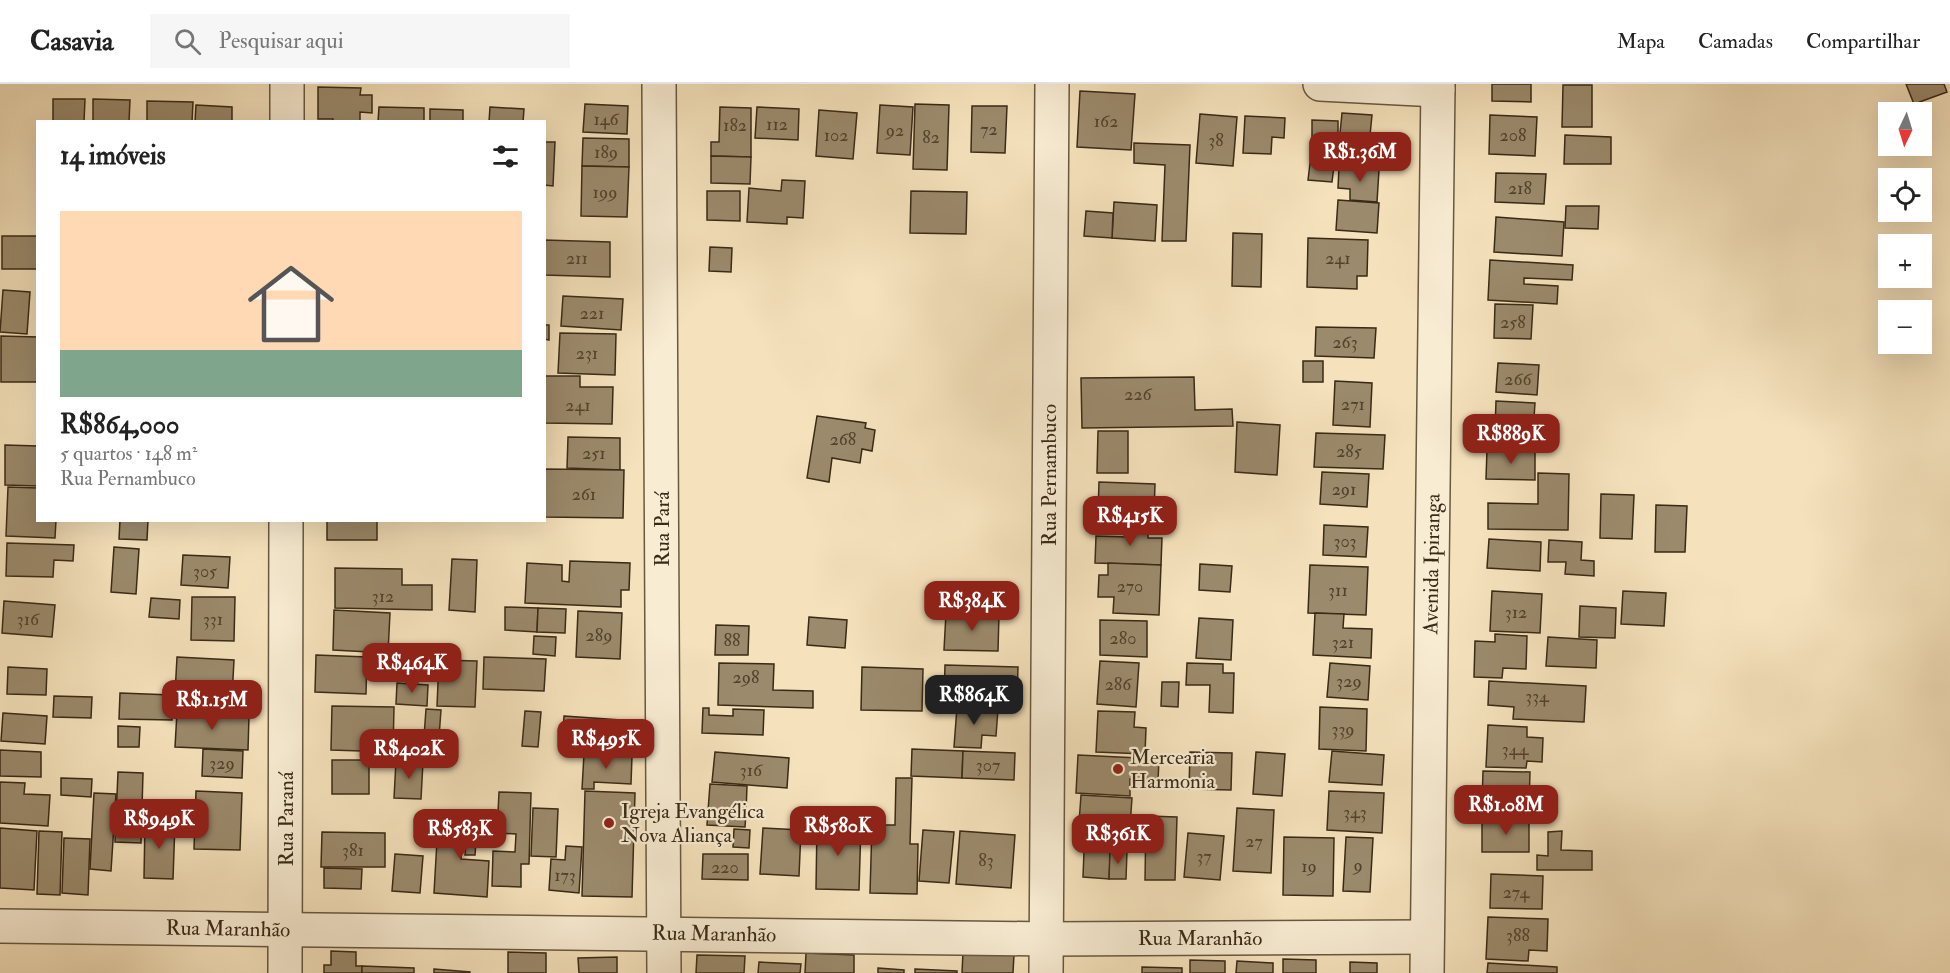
<!DOCTYPE html>
<html lang="pt">
<meta charset="utf-8">
<style>
body{margin:0;font-family:"IM FELL Double Pica",serif;background:#f6f6f6;color:#222;height:100vh;display:flex;flex-direction:column;font-size:22px;white-space:nowrap}
*{box-sizing:border-box;margin:0}
p{font-size:20px;color:#767676}
.icon{flex:none;width:33px;height:33px;fill:none;stroke:currentColor;stroke-width:2;stroke-linecap:round;stroke-linejoin:round}
.map{position:relative;flex:1;overflow:hidden}
.side{position:absolute;left:36px;top:36px;width:510px;height:402px;display:flex;flex-direction:column;background:#fff;border-radius:0px;box-shadow:0 6px 24px #0002}
.side>*{flex:none}
.needle{width:39px;rotate:184deg}
.tools{position:absolute;left:1878px;top:18px;display:grid;gap:12px}
.tools a{display:grid;place-items:center;width:54px;height:54px;border-radius:0px;background:#fff;box-shadow:0 6px 24px #0002;font-size:30px}
.price{position:absolute;translate:-50% -51px;padding:0 14px;border-radius:12px;background:#8f2418;color:#fff;font-size:20px;line-height:39px;filter:drop-shadow(0 2px 3px #0008)}
.price::after{content:'';position:absolute;left:50%;top:36px;width:18px;height:14px;margin-left:-9px;background:inherit;clip-path:polygon(0 0,100% 0,50% 100%)}
.price.selected{background:#222;color:#fff}
ul{padding:0;list-style:none}
li{display:grid;align-content:center;gap:12px;height:318px;padding:0 24px}
li span{display:grid;place-items:center;height:186px;border-radius:0px;color:#555}
li>.icon{margin-inline-start:auto}
span .icon{width:108px;height:108px;fill:#fffc;stroke-width:1}
li b{font-size:26px}
h2{display:flex;justify-content:space-between;align-items:center;height:72px;padding:0 24px;font-size:26px}
header{display:flex;align-items:center;gap:36px;box-sizing:border-box;height:84px;padding:0 30px;background:#fff;border-bottom:2px solid #e0e0e0}
header strong{font-size:28px}
nav{display:flex;gap:33px;margin-inline-start:auto;font-size:21px}
.search{width:420px;height:54px;background:#f6f6f6;display:flex;align-items:center;gap:15px;box-sizing:border-box;padding:0 21px;border-radius:0px;color:#767676;font-size:22px}
.map>svg:first-child{display:block}
.building{fill:#9b8a6c;stroke:#392a16;stroke-width:1.5}
.lines{fill:none;stroke-linecap:round;stroke-linejoin:round}
.minor-casing{stroke:#685840;stroke-width:36}
.minor{stroke:#f8ecd3;stroke-width:33}
.poi-dot{fill:#8f2418;stroke:#f8ecd3;stroke-width:2}
.labels{text-anchor:middle;dominant-baseline:central;stroke-width:4.5;stroke-linejoin:round;paint-order:stroke}
.number-label{font-size:18px;fill:#52422c}
.street-label{font-size:21px;fill:#392a16;stroke:#f8ecd3}
.poi-label{font-size:21px;fill:#392a16;stroke:#f8ecd3;text-anchor:start}
</style>
<header>
<strong>Casavia</strong>
<div class="search"><svg class="icon" aria-label="search" viewBox="0 0 24 24"><circle cx="10" cy="10" r="6"/><path d="M15 15l6 6"/></svg>Pesquisar aqui</div>
<nav><a>Mapa</a><a>Camadas</a><a>Compartilhar</a></nav>
</header>
<div class="map">
<svg width="1950" height="889" viewBox="0 0 1950 889">
<rect width="100%" height="100%" fill="#f5e2bc"/>
<filter id="stains"><feTurbulence type="fractalNoise" baseFrequency=".00333" numOctaves="4"/><feColorMatrix values="0 0 0 0 .2 0 0 0 0 .09 0 0 0 0 .02 0 0 0 .5 -.17"/></filter>
<radialGradient id="worn" r=".72"><stop offset=".6" stop-color="#630" stop-opacity="0"/><stop offset="1" stop-color="#630" stop-opacity=".3"/></radialGradient>
<g class="building">
<polygon points="1492,0 1531,0 1531,18 1492,17"/>
<polygon points="1906,0 1944,0 1947,8 1914,20"/>
<polygon points="1563,1 1592,1 1592,43 1562,43"/>
<polygon points="318,3 361,4 360,11 372,11 372,29 360,28 360,38 332,38 333,35 318,35"/>
<polygon points="1080,7 1135,10 1131,66 1077,63"/>
<polygon points="53,15 85,15 84,38 53,38"/>
<polygon points="93,15 130,16 129,38 93,38"/>
<polygon points="147,17 193,18 192,38 147,38"/>
<polygon points="585,20 628,22 627,50 583,48"/>
<polygon points="915,20 949,21 947,86 913,85"/>
<polygon points="196,21 232,23 232,38 195,38"/>
<polygon points="880,21 913,23 910,71 877,69"/>
<polygon points="972,22 1007,22 1005,69 971,68"/>
<polygon points="379,23 424,24 424,38 378,38"/>
<polygon points="490,23 524,25 523,38 489,38"/>
<polygon points="720,23 751,24 751,73 711,72 711,58 719,58"/>
<polygon points="757,23 799,25 798,56 755,54"/>
<polygon points="430,25 463,26 463,38 430,38"/>
<polygon points="819,26 857,29 853,75 816,72"/>
<polygon points="1342,29 1372,31 1367,82 1337,80"/>
<polygon points="1200,30 1237,33 1233,82 1196,79"/>
<polygon points="1490,31 1537,33 1535,72 1489,70"/>
<polygon points="1245,32 1285,34 1284,54 1272,53 1271,70 1243,69"/>
<polygon points="1312,36 1338,37 1338,59 1312,58"/>
<polygon points="1565,51 1611,53 1611,80 1564,80"/>
<polygon points="583,54 629,55 629,83 582,82"/>
<polygon points="544,58 555,58 553,102 544,101"/>
<polygon points="1134,59 1190,61 1186,157 1162,157 1165,81 1134,79"/>
<polygon points="1312,63 1336,65 1332,98 1308,96"/>
<polygon points="711,72 751,73 750,100 711,99"/>
<polygon points="582,82 629,83 627,133 581,132"/>
<polygon points="1339,83 1379,86 1377,118 1350,116 1350,105 1338,104"/>
<polygon points="1496,89 1546,90 1544,120 1495,118"/>
<polygon points="782,96 805,97 803,134 787,133 787,140 747,138 749,104 781,107"/>
<polygon points="707,107 740,107 740,137 707,136"/>
<polygon points="911,107 967,108 966,150 910,149"/>
<polygon points="1338,116 1379,119 1377,149 1336,146"/>
<polygon points="1114,118 1157,121 1155,157 1112,154"/>
<polygon points="1566,122 1599,122 1598,145 1565,144"/>
<polygon points="1086,127 1113,129 1112,154 1084,152"/>
<polygon points="1496,133 1564,138 1562,172 1494,168"/>
<polygon points="1233,149 1262,150 1261,203 1232,202"/>
<rect x="2" y="152" width="36" height="33"/>
<polygon points="1308,154 1368,156 1367,192 1357,192 1357,205 1307,203"/>
<polygon points="544,156 610,158 610,193 544,191"/>
<polygon points="710,163 732,164 731,188 709,187"/>
<polygon points="1490,176 1573,181 1572,196 1524,194 1524,200 1558,202 1557,220 1488,216"/>
<polygon points="3,206 30,208 27,250 0,248"/>
<polygon points="563,212 623,215 621,246 561,242"/>
<polygon points="1495,220 1533,221 1531,255 1494,254"/>
<polygon points="544,241 549,241 549,256 544,255"/>
<polygon points="1316,243 1376,244 1374,274 1315,272"/>
<polygon points="560,249 616,250 615,291 558,289"/>
<polygon points="1,252 38,253 38,298 1,298"/>
<rect x="1303" y="277" width="20" height="21"/>
<polygon points="1498,279 1539,281 1537,311 1496,308"/>
<polygon points="544,292 580,292 580,303 613,303 612,340 544,339"/>
<polygon points="1194,293 1195,326 1232,325 1233,342 1082,344 1081,294"/>
<polygon points="1335,297 1372,299 1370,343 1333,341"/>
<polygon points="1496,317 1535,319 1533,348 1495,346"/>
<polygon points="817,332 866,339 865,344 875,346 872,367 862,365 860,379 832,374 829,398 807,394"/>
<polygon points="1237,338 1280,341 1277,391 1235,388"/>
<polygon points="1098,347 1128,347 1128,389 1097,389"/>
<polygon points="1316,349 1385,351 1383,385 1314,383"/>
<polygon points="568,353 620,354 620,386 567,384"/>
<polygon points="5,361 38,362 38,402 5,401"/>
<polygon points="1487,365 1535,366 1535,396 1486,395"/>
<polygon points="544,385 624,386 623,434 544,433"/>
<polygon points="1322,388 1369,390 1367,423 1320,420"/>
<polygon points="1538,389 1569,390 1568,446 1488,445 1488,419 1538,420"/>
<polygon points="1099,398 1155,400 1154,430 1098,428"/>
<polygon points="8,403 38,404 38,436 56,436 55,454 6,452"/>
<polygon points="1601,410 1634,411 1632,455 1600,454"/>
<polygon points="1656,421 1687,422 1685,468 1655,468"/>
<polygon points="120,436 148,436 147,456 119,455"/>
<rect x="327" y="436" width="50" height="20"/>
<polygon points="1128,437 1148,438 1148,454 1162,454 1161,481 1095,479 1096,452 1127,453"/>
<polygon points="1324,441 1368,443 1366,473 1323,471"/>
<polygon points="1489,455 1541,458 1540,487 1487,484"/>
<polygon points="1549,456 1582,458 1581,476 1594,477 1594,492 1565,490 1566,478 1548,478"/>
<polygon points="7,459 74,461 73,477 54,476 53,493 6,492"/>
<polygon points="114,463 139,465 136,510 111,508"/>
<polygon points="183,471 230,473 228,504 181,501"/>
<polygon points="452,475 477,476 475,528 449,526"/>
<polygon points="570,477 630,479 629,506 621,506 621,523 525,519 527,479 562,481 562,497 569,498"/>
<polygon points="1108,479 1161,481 1159,531 1113,529 1114,513 1098,513 1099,491 1108,491"/>
<polygon points="1200,480 1232,482 1230,508 1199,506"/>
<polygon points="1310,481 1368,483 1366,531 1308,529"/>
<polygon points="335,484 402,485 402,501 432,501 432,526 335,524"/>
<polygon points="1492,507 1542,510 1540,549 1490,547"/>
<polygon points="1623,507 1666,509 1664,542 1621,540"/>
<polygon points="192,513 235,513 234,557 191,556"/>
<polygon points="151,514 180,516 179,535 149,533"/>
<polygon points="4,517 55,521 52,553 2,549"/>
<polygon points="1580,522 1616,524 1615,554 1579,553"/>
<polygon points="505,523 538,524 537,548 505,546"/>
<polygon points="538,524 566,525 565,549 537,548"/>
<polygon points="334,526 390,529 388,569 333,566"/>
<polygon points="578,527 622,529 620,575 576,573"/>
<polygon points="946,529 999,530 998,567 944,566"/>
<polygon points="1315,529 1344,530 1343,544 1372,545 1371,574 1313,571"/>
<polygon points="809,533 847,536 845,564 807,561"/>
<polygon points="1199,534 1233,536 1231,576 1196,574"/>
<polygon points="1100,536 1147,537 1147,573 1100,571"/>
<polygon points="716,541 749,542 748,571 715,571"/>
<polygon points="1495,550 1527,552 1526,585 1503,584 1502,594 1474,593 1475,557 1495,558"/>
<polygon points="534,552 556,553 555,572 533,570"/>
<polygon points="1548,553 1597,556 1596,584 1546,582"/>
<polygon points="316,571 367,573 366,610 315,608"/>
<polygon points="177,573 234,576 232,613 175,610"/>
<polygon points="484,573 546,575 544,607 483,605"/>
<polygon points="439,576 477,577 475,623 437,622"/>
<polygon points="1100,577 1139,579 1136,623 1097,620"/>
<polygon points="719,579 774,580 773,606 813,607 813,624 718,621"/>
<polygon points="1187,579 1223,580 1223,589 1234,589 1233,629 1209,628 1210,601 1186,601"/>
<polygon points="1330,579 1370,582 1368,616 1327,613"/>
<polygon points="945,581 1018,583 1017,618 944,616"/>
<polygon points="8,583 47,585 46,611 7,610"/>
<polygon points="862,583 923,585 922,627 861,626"/>
<polygon points="1489,597 1586,602 1584,638 1513,635 1514,623 1488,621"/>
<polygon points="1162,598 1179,598 1178,623 1161,622"/>
<polygon points="397,599 428,601 427,622 396,620"/>
<polygon points="120,609 172,611 172,636 119,635"/>
<polygon points="54,612 92,613 91,634 53,633"/>
<polygon points="332,622 394,623 393,668 331,666"/>
<polygon points="957,623 998,625 996,652 982,651 981,664 954,663"/>
<polygon points="1320,623 1367,625 1366,667 1319,665"/>
<polygon points="703,624 709,624 709,631 733,632 733,625 764,626 763,651 702,649"/>
<polygon points="426,625 441,626 439,653 424,653"/>
<polygon points="525,627 541,628 538,663 522,662"/>
<polygon points="1098,627 1135,628 1134,643 1146,644 1145,670 1096,668"/>
<polygon points="177,628 249,632 248,666 175,663"/>
<polygon points="3,629 47,632 45,660 1,657"/>
<polygon points="564,632 621,636 619,669 562,666"/>
<polygon points="1488,641 1527,643 1527,653 1543,654 1542,678 1527,677 1526,684 1486,683"/>
<polygon points="118,642 140,643 139,663 118,663"/>
<polygon points="203,665 243,667 242,694 202,692"/>
<polygon points="912,665 963,667 962,694 911,692"/>
<polygon points="0,666 41,668 41,693 0,692"/>
<polygon points="963,667 1015,669 1014,696 962,694"/>
<polygon points="1332,667 1384,671 1382,701 1329,698"/>
<polygon points="715,668 789,674 787,704 712,698"/>
<polygon points="1190,668 1232,669 1231,706 1189,705"/>
<polygon points="1256,668 1285,670 1282,712 1253,710"/>
<polygon points="584,670 632,672 631,700 594,698 594,705 582,705"/>
<polygon points="1078,671 1159,675 1158,697 1130,695 1130,712 1076,709"/>
<rect x="332" y="676" width="37" height="34"/>
<polygon points="396,677 423,678 421,715 394,714"/>
<polygon points="1483,687 1530,688 1529,722 1482,721"/>
<polygon points="118,688 143,689 141,759 115,758"/>
<polygon points="61,694 92,695 91,713 61,711"/>
<polygon points="896,694 912,694 910,760 918,760 917,810 870,809 872,741 895,741"/>
<polygon points="0,698 25,699 24,710 50,711 48,742 0,739"/>
<polygon points="710,700 747,702 746,729 708,727"/>
<polygon points="196,707 242,709 240,766 194,765"/>
<polygon points="585,707 635,709 632,813 582,812"/>
<polygon points="1329,707 1384,709 1382,749 1327,746"/>
<polygon points="499,708 531,709 529,780 521,780 521,803 492,802 493,767 515,768 516,750 497,749"/>
<polygon points="94,709 116,710 111,787 90,785"/>
<polygon points="1081,711 1132,714 1130,742 1079,739"/>
<polygon points="533,724 558,725 556,773 531,772"/>
<polygon points="1237,724 1274,726 1271,789 1233,787"/>
<polygon points="708,727 746,729 745,743 707,741"/>
<polygon points="454,729 478,730 475,771 465,771 467,747 463,746 461,775 489,777 487,813 434,809 438,739 453,740"/>
<polygon points="1146,732 1177,733 1175,796 1145,796"/>
<rect x="1482" y="737" width="47" height="31"/>
<polygon points="145,738 175,739 173,795 144,794"/>
<polygon points="817,740 861,741 859,806 816,805"/>
<polygon points="1085,741 1112,742 1109,795 1083,793"/>
<polygon points="0,744 37,747 34,806 0,804"/>
<polygon points="763,744 801,746 799,792 760,790"/>
<polygon points="734,745 750,746 749,764 733,763"/>
<polygon points="923,746 954,748 949,799 919,797"/>
<polygon points="39,747 62,748 60,811 37,810"/>
<polygon points="960,747 1015,751 1011,804 956,800"/>
<polygon points="1562,747 1561,766 1592,767 1592,786 1537,786 1537,771 1548,772 1548,748"/>
<polygon points="322,748 385,749 385,783 321,783"/>
<polygon points="1188,749 1224,752 1220,796 1184,793"/>
<polygon points="1284,753 1334,754 1333,812 1283,811"/>
<polygon points="1346,753 1373,754 1370,808 1343,807"/>
<polygon points="64,754 90,755 88,811 62,809"/>
<polygon points="566,762 582,763 579,809 549,806 551,775 565,776"/>
<polygon points="1110,766 1127,767 1126,795 1109,795"/>
<polygon points="395,770 423,772 420,809 392,807"/>
<polygon points="703,770 748,770 748,796 702,795"/>
<polygon points="324,784 362,785 361,805 324,804"/>
<polygon points="1491,790 1543,792 1542,825 1490,824"/>
<polygon points="1488,833 1548,835 1547,867 1529,866 1528,877 1486,875"/>
<polygon points="331,867 356,868 356,882 362,882 362,889 324,889 324,881 331,881"/>
<polygon points="508,868 546,869 546,889 508,889"/>
<polygon points="963,868 1014,870 1013,889 962,889"/>
<polygon points="806,869 854,871 854,889 805,889"/>
<polygon points="697,871 745,872 744,889 696,889"/>
<polygon points="617,873 617,889 579,889 578,874"/>
<polygon points="1283,875 1316,876 1316,889 1283,889"/>
<polygon points="1190,876 1225,877 1225,889 1190,889"/>
<polygon points="1237,877 1273,879 1273,889 1236,889"/>
<polygon points="759,878 801,880 800,889 758,889"/>
<polygon points="1350,878 1377,879 1377,889 1350,889"/>
<polygon points="1488,879 1557,883 1557,889 1487,889"/>
<polygon points="362,882 414,884 414,889 362,889"/>
<polygon points="1142,883 1182,884 1182,889 1142,889"/>
<polygon points="878,884 904,886 904,889 878,889"/>
<polygon points="434,885 470,888 470,889 434,889"/>
<polygon points="915,885 957,887 957,889 915,889"/>
</g>
<g class="lines">
<defs>
<g id="minor">
<polyline points="659,0 664,889"/>
<polyline points="1320,0 1438,6"/>
<polyline points="287,38 287,0"/>
<polyline points="0,842 1047,855 1427,853"/>
<polyline points="285,889 286,436"/>
<polyline points="1046,889 1052,0"/>
<polyline points="1427,889 1438,0"/>
</g>
</defs>
<use href="#minor" class="minor-casing"/>
<use href="#minor" class="minor"/>
</g>
<g class="poi-dot">
<circle cx="1118" cy="685" r="6"/>
<circle cx="609" cy="739" r="6"/>
</g>
<g class="labels">
<g class="number-label">
<text x="606" y="35">146</text>
<text x="1106" y="37">162</text>
<text x="777" y="40">112</text>
<text x="735" y="41">182</text>
<text x="989" y="45">72</text>
<text x="895" y="46">92</text>
<text x="836" y="51">102</text>
<text x="1513" y="51">208</text>
<text x="931" y="53">82</text>
<text x="1216" y="56">38</text>
<text x="606" y="68">189</text>
<text x="1520" y="104">218</text>
<text x="605" y="108">199</text>
<text x="577" y="174">211</text>
<text x="1338" y="174">241</text>
<text x="592" y="229">221</text>
<text x="1513" y="238">258</text>
<text x="1345" y="258">263</text>
<text x="587" y="269">231</text>
<text x="1518" y="295">266</text>
<text x="1138" y="310">226</text>
<text x="1353" y="320">271</text>
<text x="578" y="321">241</text>
<text x="843" y="355">268</text>
<text x="1349" y="367">285</text>
<text x="594" y="369">251</text>
<text x="1344" y="405">291</text>
<text x="584" y="410">261</text>
<text x="1345" y="457">303</text>
<text x="205" y="487">305</text>
<text x="1130" y="502">270</text>
<text x="1338" y="506">311</text>
<text x="383" y="512">312</text>
<text x="1516" y="528">312</text>
<text x="28" y="535">316</text>
<text x="213" y="535">331</text>
<text x="599" y="551">289</text>
<text x="1123" y="554">280</text>
<text x="732" y="556">88</text>
<text x="1343" y="558">321</text>
<text x="746" y="593">298</text>
<text x="1349" y="597">329</text>
<text x="1118" y="600">286</text>
<text x="1537" y="612">334</text>
<text x="1343" y="645">339</text>
<text x="1515" y="665">344</text>
<text x="222" y="679">329</text>
<text x="988" y="681">307</text>
<text x="751" y="686">316</text>
<text x="1355" y="728">343</text>
<text x="1254" y="757">27</text>
<text x="353" y="766">381</text>
<text x="1204" y="772">37</text>
<text x="986" y="776">83</text>
<text x="1358" y="781">9</text>
<text x="1309" y="782">19</text>
<text x="725" y="783">220</text>
<text x="565" y="791">173</text>
<text x="1516" y="808">274</text>
<text x="1518" y="851">388</text>
</g>
<g class="street-label">
<text transform="translate(1049 391) rotate(-90)">Rua Pernambuco</text>
<text transform="translate(662 445) rotate(-90)">Rua Pará</text>
<text transform="translate(1432 480) rotate(-89)">Avenida Ipiranga</text>
<text transform="translate(286 735) rotate(-90)">Rua Paraná</text>
<text transform="translate(228 845) rotate(1)">Rua Maranhão</text>
<text transform="translate(714 850) rotate(1)">Rua Maranhão</text>
<text x="1200" y="854">Rua Maranhão</text>
</g>
<g class="poi-label">
<text x="1130" y="673">Mercearia<tspan x="1130" dy="24">Harmonia</tspan></text>
<text x="621" y="727">Igreja Evangélica<tspan x="621" dy="24">Nova Aliança</tspan></text>
</g>
</g>
<rect width="100%" height="100%" filter="url(#stains)"/>
<rect width="100%" height="100%" fill="url(#worn)"/>
</svg>
<div class="tools">
<a><svg class="needle" viewBox="-14 -14 28 28"><path d="M0-13l5 13h-10z" fill="#e53935"/><path d="M0 13l5-13h-10z" fill="#767676"/></svg></a>
<a><svg class="icon" aria-label="locate" viewBox="0 0 24 24"><circle cx="12" cy="12" r="6"/><path d="M12 2v4M12 18v4M2 12h4M18 12h4"/></svg></a>
<a>+</a>
<a>−</a>
</div>
<b class="price" style="left:1360px;top:99px">R$1.36M</b>
<b class="price" style="left:1511px;top:381px">R$889K</b>
<b class="price" style="left:1130px;top:463px">R$415K</b>
<b class="price" style="left:972px;top:548px">R$384K</b>
<b class="price" style="left:412px;top:610px">R$464K</b>
<b class="price selected" style="left:974px;top:642px">R$864K</b>
<b class="price" style="left:212px;top:647px">R$1.15M</b>
<b class="price" style="left:606px;top:686px">R$495K</b>
<b class="price" style="left:409px;top:696px">R$402K</b>
<b class="price" style="left:1506px;top:752px">R$1.08M</b>
<b class="price" style="left:159px;top:766px">R$949K</b>
<b class="price" style="left:838px;top:773px">R$580K</b>
<b class="price" style="left:460px;top:776px">R$583K</b>
<b class="price" style="left:1118px;top:781px">R$361K</b>
<section class="side">
<h2>14 imóveis<svg class="icon" aria-label="filters" viewBox="0 0 24 24"><path d="M4 7h16M4 17h16"/><circle cx="9" cy="7" r="2"/><circle cx="15" cy="17" r="2"/></svg></h2>
<ul>
<li><span style="background:linear-gradient(#ffd9b3 75%,#7fa58c 0)"><svg class="icon" aria-label="home" viewBox="0 0 24 24"><path d="M3 11l9-7 9 7M6 9v11h12V9"/></svg></span><div><b>R$864,000</b><p>5 quartos · 148 m²</p><p>Rua Pernambuco</p></div></li>
</ul>
</section>
</div>
